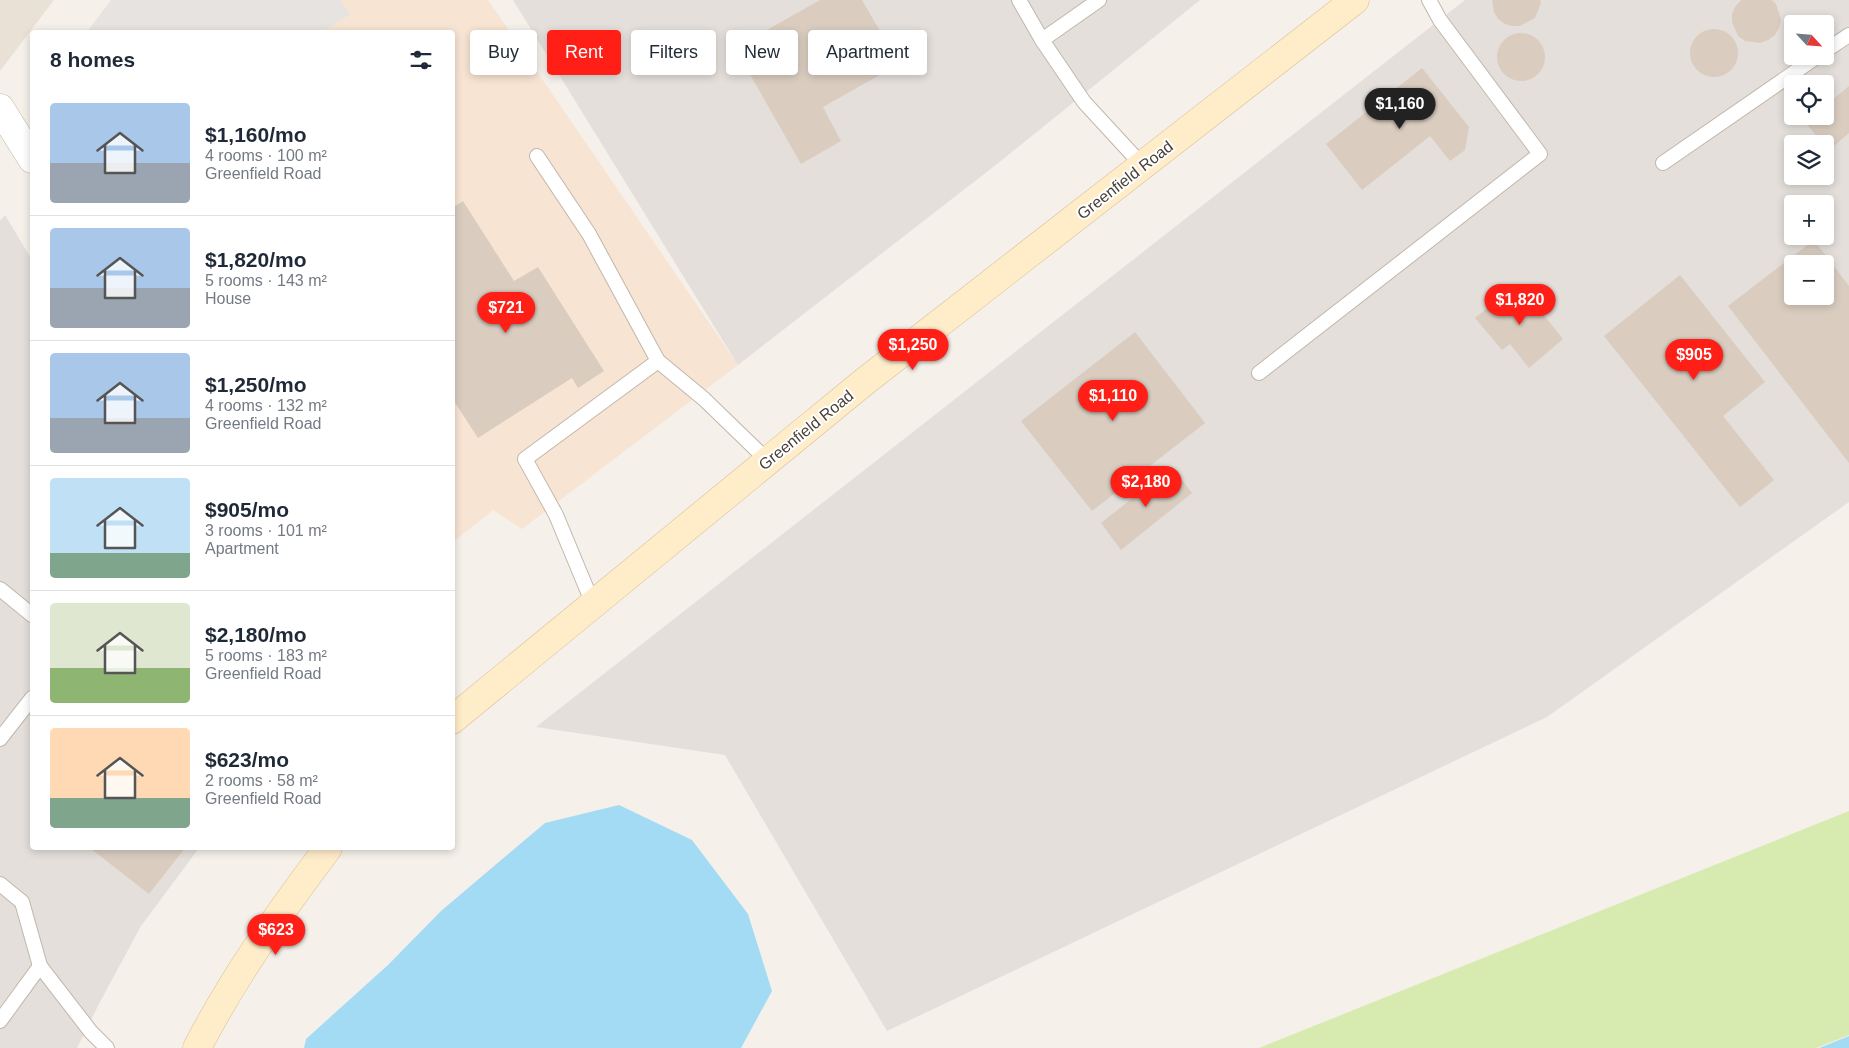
<!DOCTYPE html>
<meta charset="utf-8">
<style>
body{margin:0;font-family:Helvetica,sans-serif;background:#f2f2f3;color:#1f2937;height:100vh;display:flex;flex-direction:column;font-size:19px;white-space:nowrap}
*{box-sizing:border-box;margin:0}
p{font-size:16px;color:#747a83}
.icon{flex:none;width:28px;height:28px;fill:none;stroke:currentColor;stroke-width:2;stroke-linecap:round;stroke-linejoin:round}
.map{position:relative;flex:1;overflow:hidden}
.panel{position:absolute;left:30px;top:30px;width:425px;height:820px;display:flex;flex-direction:column;background:#fff;border-radius:5px;box-shadow:0 2px 8px #0003}
.panel>*{flex:none}
.hud{position:absolute;left:470px;top:30px;width:475px;height:45px;display:flex;gap:10px}
.needle{width:32px;rotate:116deg}
.controls{position:absolute;left:1784px;top:15px;display:grid;gap:10px}
.controls a{display:grid;place-items:center;width:50px;height:50px;border-radius:5px;background:#fff;box-shadow:0 2px 8px #0003;font-size:25px}
.price{position:absolute;translate:-50% -42px;padding:0 11px;border-radius:18px;background:#ff1f16;color:#fff;font-size:16px;line-height:32px;filter:drop-shadow(0 1px 2px #0008)}
.price::after{content:'';position:absolute;left:50%;top:30px;width:15px;height:11px;margin-left:-8px;background:inherit;clip-path:polygon(0 0,100% 0,50% 100%)}
.price.on{background:#222;color:#fff}
ul{padding:0;list-style:none}
li{display:flex;align-items:center;gap:15px;height:125px;padding:0 20px}
li+li{border-top:1px solid #e0e1e3}
li span{display:grid;place-items:center;flex:none;width:140px;height:100px;border-radius:5px;color:#555}
li>.icon{margin-inline-start:auto}
span .icon{width:60px;height:60px;fill:#fffc;stroke-width:1}
li b{font-size:21px}
h2{display:flex;justify-content:space-between;align-items:center;height:60px;padding:0 20px;font-size:21px}
.tag{padding:0 18px;border-radius:5px;background:#fff;box-shadow:0 2px 8px #0003;font-size:18px;line-height:45px}
.tag.on{background:#ff1f16;color:#fff}
.map>svg:first-child{display:block}
.residential{fill:#e9e1d6}
.commercial{fill:#f7e4d3}
.industrial{fill:#e4dfda;fill-rule:evenodd}
.green{fill:#d7ebb0}
.parking{fill:#e6e3e0}
.water{fill:#a3dbf4}
.building{fill:#dacdc0;fill-rule:evenodd}
.lines{fill:none;stroke-linecap:round;stroke-linejoin:round}
.lane-casing{stroke:#c1b7ab;stroke-width:16}
.street-casing{stroke:#c1b7ab;stroke-width:29}
.secondary-casing{stroke:#d7bf97;stroke-width:29}
.lane{stroke:#fff;stroke-width:14}
.street{stroke:#fff;stroke-width:28}
.secondary{stroke:#ffecc9;stroke-width:28}
.labels{text-anchor:middle;dominant-baseline:central;stroke-width:4;stroke-linejoin:round;paint-order:stroke}
.street-label{font-size:16px;fill:#494037;stroke:#fff}
</style>
<div class="map">
<svg width="1849" height="1048" viewBox="0 0 1849 1048">
<rect width="100%" height="100%" fill="#f5f0e9"/>
<polygon class="residential" points="0,0 54,0 0,71"/>
<polygon class="commercial" points="340,0 488,0 738,365 522,529 493,510 453,542 452,32 322,32 349,14"/>
<g class="industrial">
<polygon points="513,0 1200,0 997,164 738,365"/>
<path d="M1465 0H1849V502L1547 717 887 1031 725 755 536 727ZM1792 24H1825V56H1792ZM1792 84H1825V116H1792ZM1792 144H1825V176H1792ZM1792 204H1825V236H1792ZM1792 264H1825V296H1792Z"/>
<polygon points="5,215 32,260 32,848 199,848 141,926 101,1000 77,1048 0,1048 0,221"/>
</g>
<polygon class="green" points="1849,811 1849,1035 1816,1048 1259,1048"/>
<polygon class="parking" points="111,0 340,0 350,14 322,32 87,32"/>
<g class="water">
<polygon points="619,805 692,840 748,914 772,991 741,1048 304,1048 306,1039 388,965 441,911 545,823"/>
<polygon points="1849,1036 1849,1048 1819,1048"/>
</g>
<g class="building">
<polygon points="820,0 862,0 899,64 823,107 841,141 801,164 735,48"/>
<polygon points="1492,0 1540,0 1541,3 1535,18 1520,26 1512,26 1505,24 1498,19 1494,12"/>
<polygon points="1741,0 1772,0 1776,4 1781,20 1779,28 1775,35 1768,40 1760,43 1745,41 1738,36 1732,22 1732,14 1735,7"/>
<circle cx="1714" cy="53" r="24"/>
<circle cx="1521" cy="57" r="24"/>
<polygon points="1422,68 1469,127 1465,150 1450,161 1430,136 1362,190 1326,144"/>
<polygon points="1849,86 1849,133 1828,151 1825,144 1823,144 1805,122 1812,116 1825,116 1825,106"/>
<polygon points="463,201 514,281 538,267 604,371 578,388 572,378 478,438 452,398 452,208"/>
<path d="M1814 240 1849 286V463L1728 306ZM1792 264H1825V296H1792Z"/>
<polygon points="1680,275 1765,382 1723,416 1774,480 1740,507 1604,336"/>
<polygon points="1518,283 1563,339 1529,368 1510,344 1502,350 1475,318"/>
<polygon points="1135,332 1205,423 1092,511 1021,421"/>
<polygon points="1172,467 1192,493 1121,550 1101,523"/>
<polygon points="90,848 185,848 149,894"/>
</g>
<g class="lines">
<defs>
<g id="lane">
<polyline points="1019,0 1042,40 1084,102 1143,166"/>
<polyline points="1042,40 1099,0"/>
<polyline points="1825,51 1849,35"/>
<polyline points="537,156 589,234 658,361"/>
<polyline points="1663,163 1818,56"/>
<polyline points="1259,373 1540,154 1440,20 1429,0"/>
<polyline points="0,589 32,615"/>
<polyline points="593,604 556,515 525,459 658,361 704,399 768,461"/>
<polyline points="0,739 32,698"/>
<polyline points="0,884 22,902 40,966"/>
<polyline points="0,1021 40,966 91,1032 107,1048"/>
</g>
<polyline id="street" points="0,108 32,159"/>
<g id="secondary">
<polyline points="452,720 864,382 1355,0"/>
<path d="M197 1048C234 976 280 912 328 848"/>
</g>
</defs>
<use href="#lane" class="lane-casing"/>
<use href="#street" class="street-casing"/>
<use href="#secondary" class="secondary-casing"/>
<use href="#lane" class="lane"/>
<use href="#street" class="street"/>
<use href="#secondary" class="secondary"/>
</g>
<g class="labels">
<g class="street-label">
<text transform="translate(1125 180) rotate(-38)">Greenfield Road</text>
<text transform="translate(806 430) rotate(-39)">Greenfield Road</text>
</g>
</g>
</svg>
<div class="controls">
<a><svg class="needle" viewBox="-14 -14 28 28"><path d="M0-13l5 13h-10z" fill="#e53935"/><path d="M0 13l5-13h-10z" fill="#747a83"/></svg></a>
<a><svg class="icon" aria-label="locate" viewBox="0 0 24 24"><circle cx="12" cy="12" r="6"/><path d="M12 2v4M12 18v4M2 12h4M18 12h4"/></svg></a>
<a><svg class="icon" aria-label="layers" viewBox="0 0 24 24"><path d="M12 4l9 5-9 5-9-5zM3 14l9 5 9-5"/></svg></a>
<a>+</a>
<a>−</a>
</div>
<b class="price on" style="left:1400px;top:130px">$1,160</b>
<b class="price" style="left:1520px;top:326px">$1,820</b>
<b class="price" style="left:506px;top:334px">$721</b>
<b class="price" style="left:913px;top:371px">$1,250</b>
<b class="price" style="left:1694px;top:381px">$905</b>
<b class="price" style="left:1113px;top:422px">$1,110</b>
<b class="price" style="left:1146px;top:508px">$2,180</b>
<b class="price" style="left:276px;top:956px">$623</b>
<div class="hud">
<a class="tag">Buy</a>
<a class="tag on">Rent</a>
<a class="tag">Filters</a>
<a class="tag">New</a>
<a class="tag">Apartment</a>
</div>
<section class="panel">
<h2>8 homes<svg class="icon" aria-label="filters" viewBox="0 0 24 24"><path d="M4 7h16M4 17h16"/><circle cx="9" cy="7" r="2"/><circle cx="15" cy="17" r="2"/></svg></h2>
<ul>
<li><span style="background:linear-gradient(#a9c7e8 60%,#9aa5b1 0)"><svg class="icon" aria-label="home" viewBox="0 0 24 24"><path d="M3 11l9-7 9 7M6 9v11h12V9"/></svg></span><div><b>$1,160/mo</b><p>4 rooms · 100 m²</p><p>Greenfield Road</p></div></li>
<li><span style="background:linear-gradient(#a9c7e8 60%,#9aa5b1 0)"><svg class="icon" aria-label="home" viewBox="0 0 24 24"><path d="M3 11l9-7 9 7M6 9v11h12V9"/></svg></span><div><b>$1,820/mo</b><p>5 rooms · 143 m²</p><p>House</p></div></li>
<li><span style="background:linear-gradient(#a9c7e8 65%,#9aa5b1 0)"><svg class="icon" aria-label="home" viewBox="0 0 24 24"><path d="M3 11l9-7 9 7M6 9v11h12V9"/></svg></span><div><b>$1,250/mo</b><p>4 rooms · 132 m²</p><p>Greenfield Road</p></div></li>
<li><span style="background:linear-gradient(#bfe0f5 75%,#7fa58c 0)"><svg class="icon" aria-label="home" viewBox="0 0 24 24"><path d="M3 11l9-7 9 7M6 9v11h12V9"/></svg></span><div><b>$905/mo</b><p>3 rooms · 101 m²</p><p>Apartment</p></div></li>
<li><span style="background:linear-gradient(#dfe7d0 65%,#8fb573 0)"><svg class="icon" aria-label="home" viewBox="0 0 24 24"><path d="M3 11l9-7 9 7M6 9v11h12V9"/></svg></span><div><b>$2,180/mo</b><p>5 rooms · 183 m²</p><p>Greenfield Road</p></div></li>
<li><span style="background:linear-gradient(#ffd9b3 70%,#7fa58c 0)"><svg class="icon" aria-label="home" viewBox="0 0 24 24"><path d="M3 11l9-7 9 7M6 9v11h12V9"/></svg></span><div><b>$623/mo</b><p>2 rooms · 58 m²</p><p>Greenfield Road</p></div></li>
</ul>
</section>
</div>
